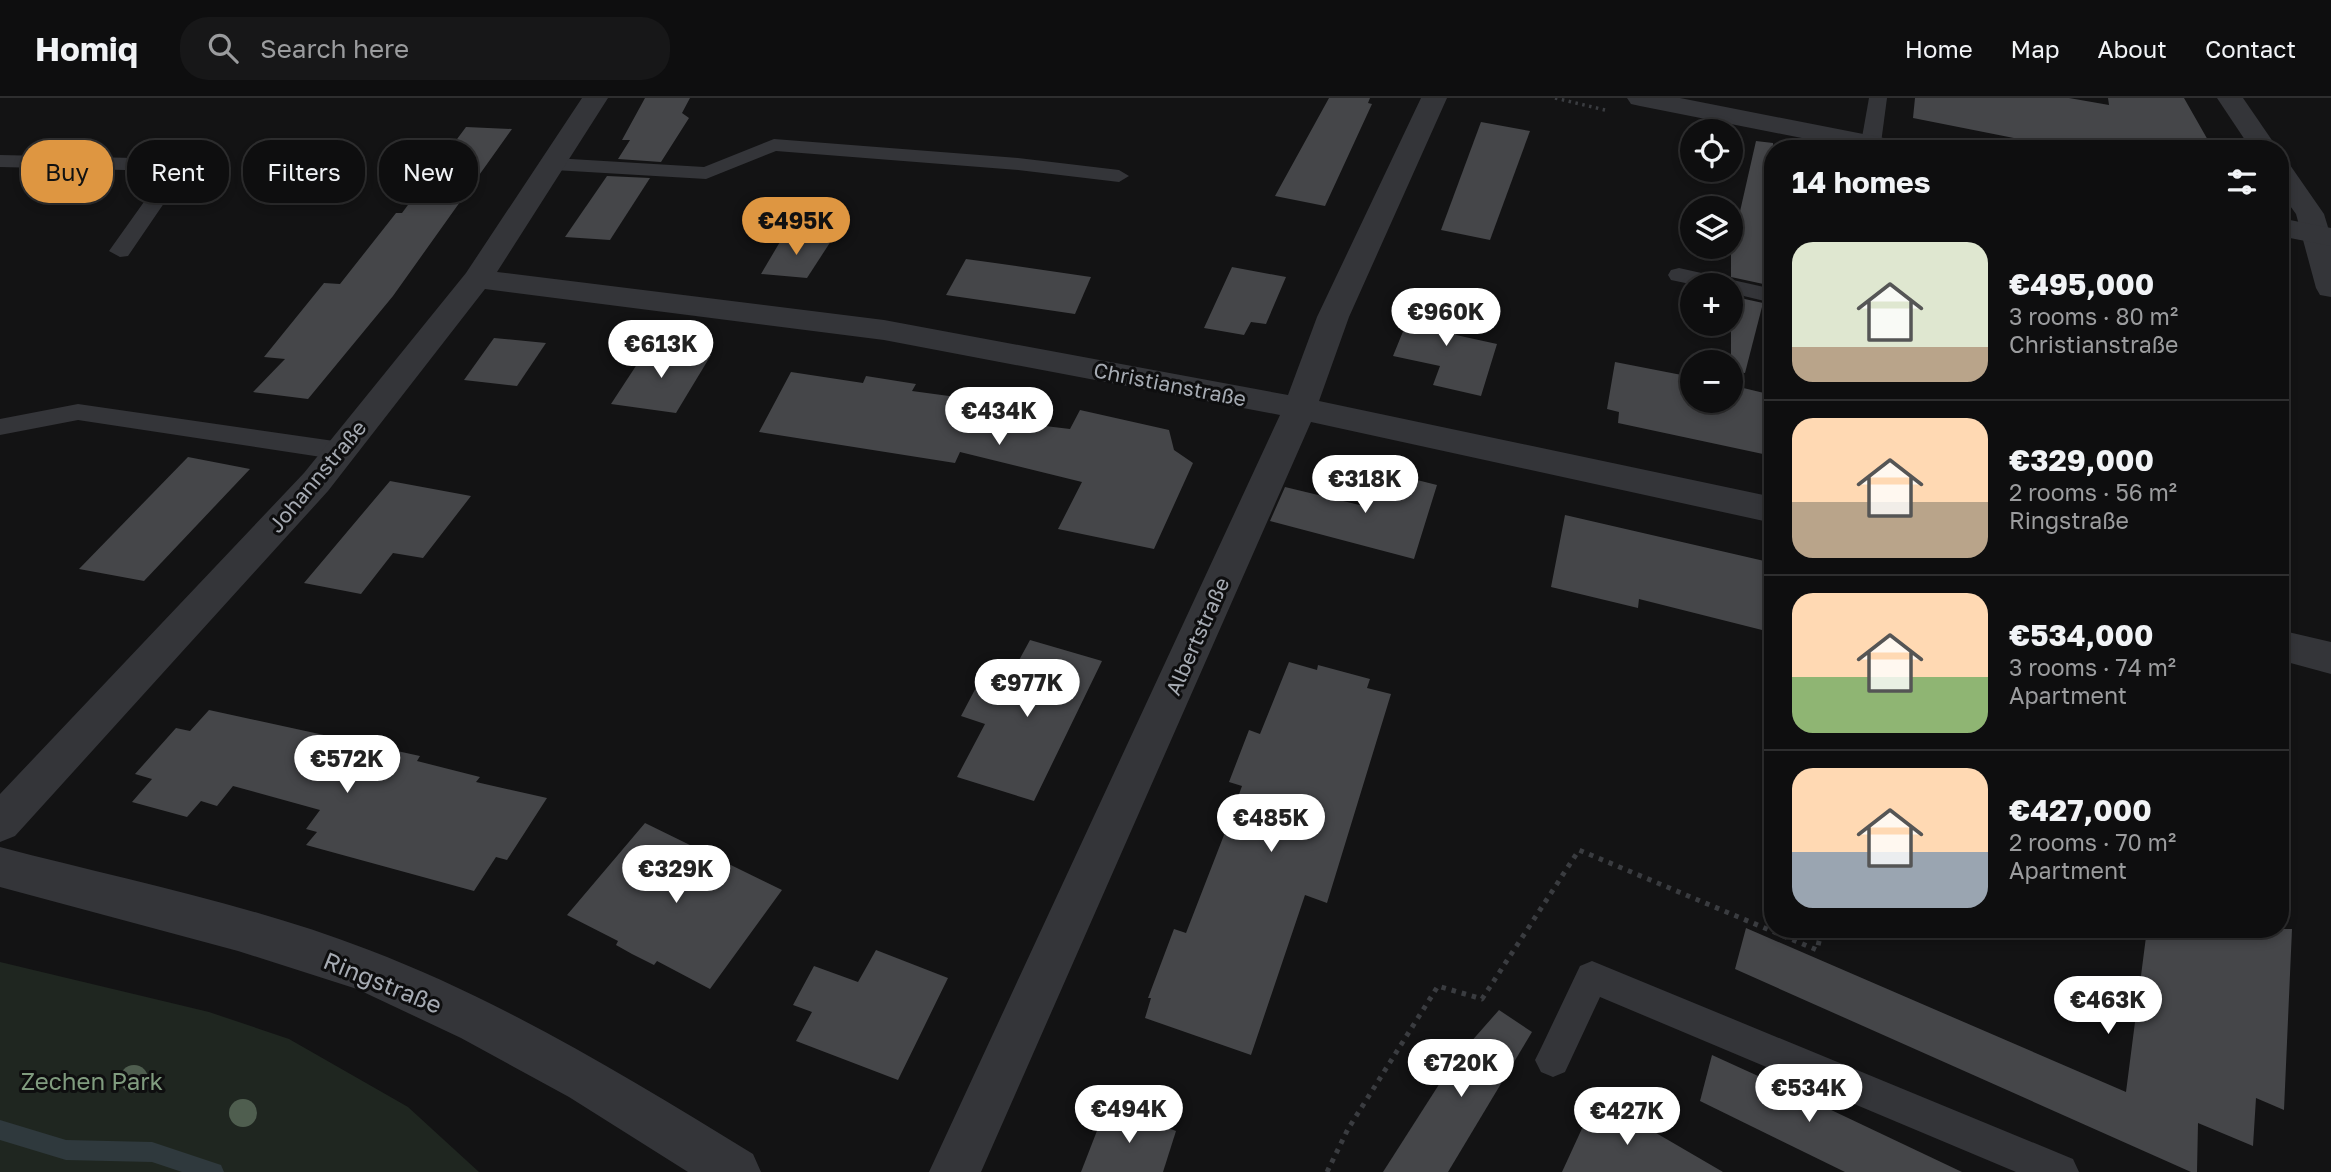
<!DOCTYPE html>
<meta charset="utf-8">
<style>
body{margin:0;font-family:"Golos Text",sans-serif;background:#171718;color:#f1f3f6;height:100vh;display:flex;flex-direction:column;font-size:26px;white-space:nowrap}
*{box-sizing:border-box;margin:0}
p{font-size:23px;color:#9b9c9e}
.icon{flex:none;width:38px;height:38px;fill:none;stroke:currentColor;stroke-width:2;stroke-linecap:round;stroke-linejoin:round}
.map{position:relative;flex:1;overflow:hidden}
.drawer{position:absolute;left:1764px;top:42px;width:525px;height:798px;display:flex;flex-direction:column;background:#0e0e0f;border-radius:28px;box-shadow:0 4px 10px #0003,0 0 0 2px #2e2e2f}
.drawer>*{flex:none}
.hud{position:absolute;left:21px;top:42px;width:665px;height:63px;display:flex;gap:14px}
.controls{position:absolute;left:1680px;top:21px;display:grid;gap:14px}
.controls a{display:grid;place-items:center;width:63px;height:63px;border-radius:50%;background:#0e0e0f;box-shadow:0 4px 10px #0003,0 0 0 2px #2e2e2f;font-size:35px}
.price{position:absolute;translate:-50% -60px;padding:0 16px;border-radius:24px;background:#fff;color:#222;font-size:23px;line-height:46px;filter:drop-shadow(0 2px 4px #0008)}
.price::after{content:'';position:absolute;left:50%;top:42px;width:21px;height:16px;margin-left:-10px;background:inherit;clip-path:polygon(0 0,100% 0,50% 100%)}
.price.active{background:#de9641;color:#111}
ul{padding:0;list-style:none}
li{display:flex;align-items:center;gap:21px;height:175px;padding:0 28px}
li+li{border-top:2px solid #2e2e2f}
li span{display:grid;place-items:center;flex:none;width:196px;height:140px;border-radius:21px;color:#555}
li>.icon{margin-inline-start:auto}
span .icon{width:84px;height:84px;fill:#fffc;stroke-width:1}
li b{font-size:30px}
h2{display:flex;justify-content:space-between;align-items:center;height:84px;padding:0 28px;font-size:30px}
.pill{padding:0 24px;border-radius:28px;background:#0e0e0f;box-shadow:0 4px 10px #0003,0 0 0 2px #2e2e2f;font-size:24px;line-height:63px}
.pill.active{background:#de9641;color:#111}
header{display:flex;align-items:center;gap:42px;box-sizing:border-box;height:98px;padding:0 35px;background:#0e0e0f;border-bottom:2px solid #2e2e2f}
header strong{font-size:33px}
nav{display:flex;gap:38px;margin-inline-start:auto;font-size:24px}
.search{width:490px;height:63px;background:#171718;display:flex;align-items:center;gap:18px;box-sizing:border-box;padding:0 24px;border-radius:28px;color:#9b9c9e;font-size:26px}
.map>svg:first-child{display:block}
.green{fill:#1f2620}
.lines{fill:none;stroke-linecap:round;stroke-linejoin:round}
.stream{fill:#2f393d;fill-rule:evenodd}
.building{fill:#454649}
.path-far1{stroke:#3a3c40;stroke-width:3.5;stroke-dasharray:2.5 4.5;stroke-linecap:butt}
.path{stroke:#3a3c40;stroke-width:5;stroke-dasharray:4.5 6;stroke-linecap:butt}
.service{fill:#343539;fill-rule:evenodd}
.minor{fill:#343539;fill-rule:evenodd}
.tertiary{fill:#343539;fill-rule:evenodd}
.tree{fill:#4f5e4f}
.labels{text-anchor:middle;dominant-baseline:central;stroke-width:6;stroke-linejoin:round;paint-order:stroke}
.street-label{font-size:21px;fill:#a6abb3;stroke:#0e0e0f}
.near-street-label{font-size:24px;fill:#a6abb3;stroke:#0e0e0f}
.near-park-label{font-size:24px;fill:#809c7f;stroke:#0e0e0f}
</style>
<header>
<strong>Homiq</strong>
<div class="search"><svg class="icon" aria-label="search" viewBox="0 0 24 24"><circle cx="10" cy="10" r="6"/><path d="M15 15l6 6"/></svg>Search here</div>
<nav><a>Home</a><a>Map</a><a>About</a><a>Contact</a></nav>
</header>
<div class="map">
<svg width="2331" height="1074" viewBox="0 0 2331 1074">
<rect width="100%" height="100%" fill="#131314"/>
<polygon class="green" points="0,864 209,914 289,941 408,1009 479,1074 0,1074"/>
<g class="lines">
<polygon class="stream" points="0,1022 66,1042 152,1044 221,1067 224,1074 182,1074 152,1064 66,1062 0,1042"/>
</g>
<g class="building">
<polygon points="645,0 690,0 682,15 689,20 661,64 618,61 630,42 622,42"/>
<polygon points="1329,0 1370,0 1368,5 1372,6 1325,108 1275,98"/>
<polygon points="1915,0 2069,0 2109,7 2108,0 2184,0 2213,51 2070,51 1913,20"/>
<polygon points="1481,24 1530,33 1490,142 1441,132"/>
<polygon points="466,29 512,31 393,198 308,301 253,294 285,261 264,259 324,185 340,186 396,115 402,115"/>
<polygon points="1756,43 1773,45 1773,168 1768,187 1731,179 1731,153"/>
<polygon points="607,78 650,80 610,142 565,139"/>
<polygon points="784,137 831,143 807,180 761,176"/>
<polygon points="966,161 995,165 1091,179 1075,216 946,197"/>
<polygon points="1232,169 1286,179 1266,226 1251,224 1244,237 1204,230"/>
<polygon points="1731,198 1763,205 1745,275 1731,274"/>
<polygon points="1415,204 1465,213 1456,237 1497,246 1481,298 1433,287 1440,268 1393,258"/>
<polygon points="494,240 546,245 517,288 464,282"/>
<polygon points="647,251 711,257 676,315 611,306"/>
<polygon points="1615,264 1692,279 1692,303 1731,303 1731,287 1764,295 1763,306 1768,307 1763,356 1618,325 1619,314 1607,311"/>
<polygon points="791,274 863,285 866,278 916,286 912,293 986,303 979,320 1070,331 1080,312 1169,332 1174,352 1193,365 1154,451 1058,431 1082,384 960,354 955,365 759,334"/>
<polygon points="188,359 250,371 144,483 79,471"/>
<polygon points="1381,373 1437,387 1414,461 1270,423 1285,389 1368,409"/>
<polygon points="390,383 471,398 423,460 393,455 361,496 304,485"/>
<polygon points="1565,417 1773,465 1770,534 1639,501 1638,510 1551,489"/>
<polygon points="1030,542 1102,563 1034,703 957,679 985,626 961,618 980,582 1004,590"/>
<polygon points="1289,564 1317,572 1318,567 1370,581 1367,590 1391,596 1327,805 1305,797 1251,957 1145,920 1151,900 1148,900 1174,831 1186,835 1224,737 1242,688 1229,684 1249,632 1260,636"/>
<polygon points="209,612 420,658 417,663 480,679 476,684 547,700 507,762 496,759 474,793 306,747 317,734 306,731 320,712 233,688 217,708 201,703 187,719 132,704 152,681 135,676 176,630 190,633"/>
<polygon points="645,725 782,792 710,891 657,863 654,867 632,856 616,847 618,843 567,817"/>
<polygon points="1746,830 2126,994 2147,831 2292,831 2284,1012 2256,1000 2253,1048 2198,1025 2197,1074 2191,1074 1735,871"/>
<polygon points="876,852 948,880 898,982 796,943 812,914 793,907 814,868 858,884"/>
<polygon points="1499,912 1532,934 1448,1074 1383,1074 1454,963"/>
<polygon points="1712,957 1789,992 1962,1074 1845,1074 1700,1003"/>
<polygon points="1596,1000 1723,1074 1562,1074"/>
<polygon points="1107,1007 1176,1033 1163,1074 1081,1074"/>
</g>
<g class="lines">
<g class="path-far1">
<polyline points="1555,0 1605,12"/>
<polyline points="1937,42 1980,51"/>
</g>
<polyline class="path" points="1327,1074 1348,1031 1438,888 1482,901 1579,752 1817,852 1822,831"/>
<g class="service">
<polygon points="1869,0 1887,0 1881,45 1872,51 1861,45"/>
<polygon points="774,41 1018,60 1119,72 1129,78 1119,84 1018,72 776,53 706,81 554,72 544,66 554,60 704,69"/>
<polygon points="0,57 180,61 190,67 128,158 120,159 109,153 166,73 0,69"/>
<polygon points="1679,170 1773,191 1773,205 1731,195 1731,187 1695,187 1671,182 1668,177 1671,172"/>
<polygon points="78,306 341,344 350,347 353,353 350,359 341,362 78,322 0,337 0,321"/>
<polygon points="1592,863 2073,1061 2079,1074 2016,1074 1600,899 1565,974 1553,979 1541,974 1535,962 1541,950 1580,868"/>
</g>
<g class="minor">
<polygon points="582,0 608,0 497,174 884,222 1288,297 1317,219 1421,0 1447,0 1349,219 1319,303 1773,399 1773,425 1311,324 981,1074 929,1074 1280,317 884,242 485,191 328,393 15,738 0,744 0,696 304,375 466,175"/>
<polygon points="2217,0 2243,0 2278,51 2251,51"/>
<polygon points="2280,65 2290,67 2324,116 2331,139 2331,199 2320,197 2316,190 2296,116 2280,94"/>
<polygon points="2280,532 2331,544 2331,576 2280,562"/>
<path d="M0 749C122 781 250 806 369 852 505 904 629 980 753 1056L761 1074H688L569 999 461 940 357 891 238 853 0 789Z"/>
</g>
<g class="tertiary">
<polygon points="1627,0 1680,0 1899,43 1909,45 1912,51 1857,51 1640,8 1631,6"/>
<polygon points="2280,120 2331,130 2331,148 2280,138"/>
</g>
</g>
<g class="tree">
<circle cx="134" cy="981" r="14"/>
<circle cx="243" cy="1015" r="14"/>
</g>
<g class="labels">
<g class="street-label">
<text transform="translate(1170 286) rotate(11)">Christianstraße</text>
<text transform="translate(317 378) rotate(-50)">Johannstraße</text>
<text transform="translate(1197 538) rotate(-66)">Albertstraße</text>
</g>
<g class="near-street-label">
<text transform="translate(383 884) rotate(22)">Ringstraße</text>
</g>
<g class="near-park-label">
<text x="92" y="982">Zechen Park</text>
</g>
</g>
</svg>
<div class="controls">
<a><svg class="icon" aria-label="locate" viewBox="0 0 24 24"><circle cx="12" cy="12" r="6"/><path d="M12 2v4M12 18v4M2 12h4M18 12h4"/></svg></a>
<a><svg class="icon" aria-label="layers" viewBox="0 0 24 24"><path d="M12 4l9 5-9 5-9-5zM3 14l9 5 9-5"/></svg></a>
<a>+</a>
<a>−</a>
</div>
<b class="price active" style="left:796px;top:159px">€495K</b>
<b class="price" style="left:1446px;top:250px">€960K</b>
<b class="price" style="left:661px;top:282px">€613K</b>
<b class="price" style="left:999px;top:349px">€434K</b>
<b class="price" style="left:1365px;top:417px">€318K</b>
<b class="price" style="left:1027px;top:621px">€977K</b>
<b class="price" style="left:347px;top:697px">€572K</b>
<b class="price" style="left:1271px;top:756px">€485K</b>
<b class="price" style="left:676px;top:807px">€329K</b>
<b class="price" style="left:2108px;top:938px">€463K</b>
<b class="price" style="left:1461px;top:1001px">€720K</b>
<b class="price" style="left:1809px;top:1026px">€534K</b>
<b class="price" style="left:1129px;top:1047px">€494K</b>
<b class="price" style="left:1627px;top:1049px">€427K</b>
<div class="hud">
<a class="pill active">Buy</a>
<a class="pill">Rent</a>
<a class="pill">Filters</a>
<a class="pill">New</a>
</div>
<section class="drawer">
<h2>14 homes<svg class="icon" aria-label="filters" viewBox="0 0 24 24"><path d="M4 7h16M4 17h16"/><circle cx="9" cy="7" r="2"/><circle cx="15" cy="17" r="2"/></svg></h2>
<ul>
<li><span style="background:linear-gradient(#dfe7d0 75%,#b9a48a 0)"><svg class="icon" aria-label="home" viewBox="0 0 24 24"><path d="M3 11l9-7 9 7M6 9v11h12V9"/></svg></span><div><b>€495,000</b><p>3 rooms · 80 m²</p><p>Christianstraße</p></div></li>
<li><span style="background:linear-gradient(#ffd9b3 60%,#b9a48a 0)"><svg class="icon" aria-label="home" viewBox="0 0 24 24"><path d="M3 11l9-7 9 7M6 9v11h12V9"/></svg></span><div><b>€329,000</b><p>2 rooms · 56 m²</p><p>Ringstraße</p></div></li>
<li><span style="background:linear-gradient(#ffd9b3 60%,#8fb573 0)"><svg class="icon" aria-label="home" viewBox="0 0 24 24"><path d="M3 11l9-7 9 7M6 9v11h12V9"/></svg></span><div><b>€534,000</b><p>3 rooms · 74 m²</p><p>Apartment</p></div></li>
<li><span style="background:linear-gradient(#ffd9b3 60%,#9aa5b1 0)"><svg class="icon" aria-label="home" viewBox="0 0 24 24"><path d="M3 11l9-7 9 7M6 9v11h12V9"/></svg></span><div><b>€427,000</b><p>2 rooms · 70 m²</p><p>Apartment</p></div></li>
</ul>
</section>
</div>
